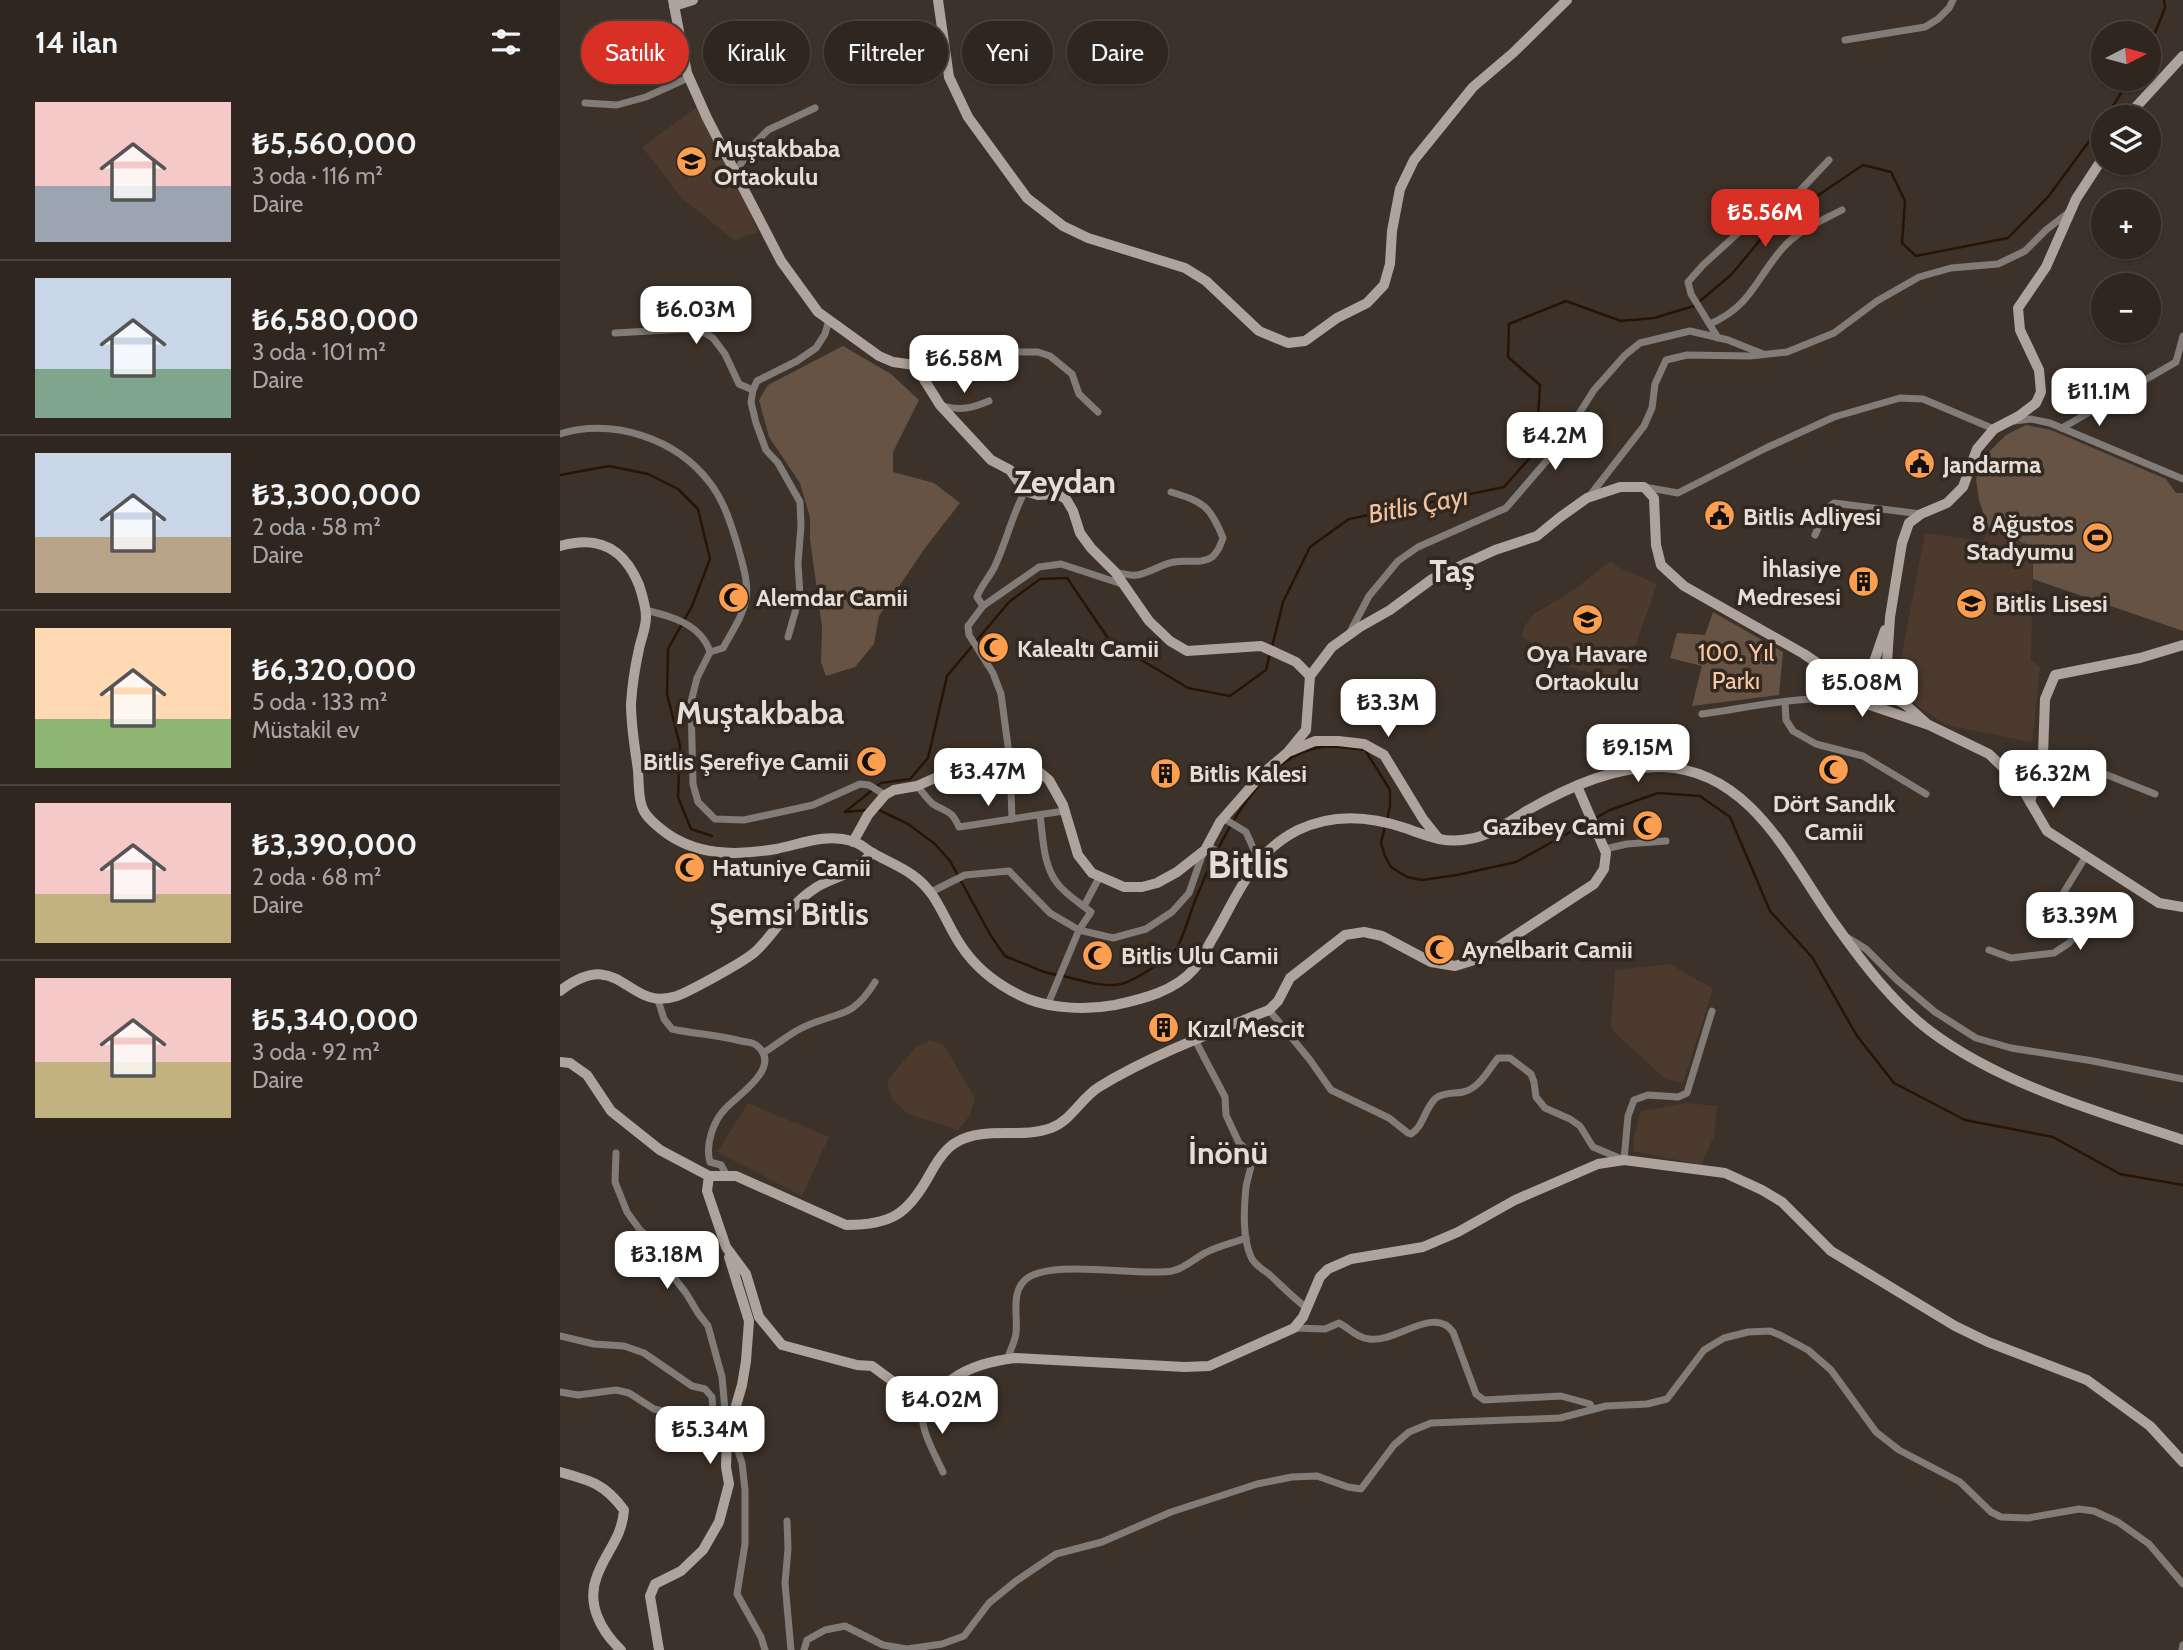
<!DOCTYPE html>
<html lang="tr">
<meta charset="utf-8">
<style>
body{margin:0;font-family:Cabin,sans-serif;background:#362e28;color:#f1f3f6;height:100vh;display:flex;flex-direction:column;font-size:26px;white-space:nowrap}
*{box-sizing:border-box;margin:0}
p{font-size:23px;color:#a7a5a4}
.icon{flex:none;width:38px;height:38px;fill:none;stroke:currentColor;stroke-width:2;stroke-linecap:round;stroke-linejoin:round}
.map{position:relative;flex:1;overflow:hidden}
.side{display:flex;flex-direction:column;background:#2e261f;width:560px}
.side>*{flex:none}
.hud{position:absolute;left:21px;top:21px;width:665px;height:63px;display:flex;gap:14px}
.needle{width:46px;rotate:84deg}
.tools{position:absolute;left:1531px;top:21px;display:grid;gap:14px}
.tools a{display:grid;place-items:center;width:70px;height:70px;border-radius:50%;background:#2e261f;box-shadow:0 2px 5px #0004,0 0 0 2px #49433d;font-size:35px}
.price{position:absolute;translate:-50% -60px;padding:0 16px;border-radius:14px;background:#fff;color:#222;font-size:23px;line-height:46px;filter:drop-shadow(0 2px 4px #0008)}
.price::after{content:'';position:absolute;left:50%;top:42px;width:21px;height:16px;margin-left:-10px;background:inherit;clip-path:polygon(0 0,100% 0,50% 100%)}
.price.current{background:#d93025;color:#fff}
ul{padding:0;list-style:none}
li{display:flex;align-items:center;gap:21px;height:175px;padding:0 35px}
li+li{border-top:2px solid #49433d}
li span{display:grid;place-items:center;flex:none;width:196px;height:140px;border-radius:0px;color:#555}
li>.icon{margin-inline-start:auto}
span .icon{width:84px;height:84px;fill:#fffc;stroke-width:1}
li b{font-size:30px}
h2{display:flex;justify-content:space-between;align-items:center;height:84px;padding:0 35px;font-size:30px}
.chip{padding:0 24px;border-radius:32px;background:#2e261f;box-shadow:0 2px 5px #0004,0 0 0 2px #49433d;font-size:24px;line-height:63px}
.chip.current{background:#d93025;color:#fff}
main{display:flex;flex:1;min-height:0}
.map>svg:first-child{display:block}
.built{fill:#4b3a2d}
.green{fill:#675344}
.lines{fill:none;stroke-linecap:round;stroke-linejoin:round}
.stream{stroke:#291403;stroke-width:2.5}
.street{stroke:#827c78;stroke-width:7}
.secondary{stroke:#aea49d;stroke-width:10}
.labels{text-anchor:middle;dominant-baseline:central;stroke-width:7;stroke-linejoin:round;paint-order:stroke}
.poi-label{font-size:24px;font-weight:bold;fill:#e5ded8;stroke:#332820;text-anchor:start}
.park-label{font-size:24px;fill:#fac8a3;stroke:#332820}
.water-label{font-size:26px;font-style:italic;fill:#f2c09b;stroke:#332820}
.district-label{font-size:32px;font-weight:bold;fill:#e5ded8;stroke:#332820}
.town-label{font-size:38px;font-weight:bold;fill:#e5ded8;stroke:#332820}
</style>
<main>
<section class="side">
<h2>14 ilan<svg class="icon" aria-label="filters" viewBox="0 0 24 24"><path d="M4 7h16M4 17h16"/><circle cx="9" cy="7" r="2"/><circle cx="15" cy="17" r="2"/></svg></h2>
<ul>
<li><span style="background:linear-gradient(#f6c9c9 60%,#9aa5b1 0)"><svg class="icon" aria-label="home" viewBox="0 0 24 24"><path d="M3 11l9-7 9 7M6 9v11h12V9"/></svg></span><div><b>₺5,560,000</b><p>3 oda · 116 m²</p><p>Daire</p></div></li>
<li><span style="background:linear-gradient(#c9d6e8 65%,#7fa58c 0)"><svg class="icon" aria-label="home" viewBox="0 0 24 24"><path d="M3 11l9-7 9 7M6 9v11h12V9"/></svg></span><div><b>₺6,580,000</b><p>3 oda · 101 m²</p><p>Daire</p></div></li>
<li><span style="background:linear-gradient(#c9d6e8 60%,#b9a48a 0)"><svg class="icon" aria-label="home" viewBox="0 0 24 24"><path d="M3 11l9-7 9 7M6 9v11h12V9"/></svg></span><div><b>₺3,300,000</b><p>2 oda · 58 m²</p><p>Daire</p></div></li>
<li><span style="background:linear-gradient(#ffd9b3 65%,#8fb573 0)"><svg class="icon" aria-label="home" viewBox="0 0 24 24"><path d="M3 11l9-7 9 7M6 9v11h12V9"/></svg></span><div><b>₺6,320,000</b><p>5 oda · 133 m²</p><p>Müstakil ev</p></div></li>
<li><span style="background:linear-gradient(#f6c9c9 65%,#c2b280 0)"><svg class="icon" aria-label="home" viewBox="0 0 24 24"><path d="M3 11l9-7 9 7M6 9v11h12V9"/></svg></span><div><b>₺3,390,000</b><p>2 oda · 68 m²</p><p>Daire</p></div></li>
<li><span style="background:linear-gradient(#f6c9c9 60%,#c2b280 0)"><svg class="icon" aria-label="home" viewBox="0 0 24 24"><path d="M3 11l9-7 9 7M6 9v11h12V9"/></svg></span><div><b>₺5,340,000</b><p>3 oda · 92 m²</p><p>Daire</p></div></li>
</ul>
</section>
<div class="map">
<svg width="1623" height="1650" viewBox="0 0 1623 1650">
<rect width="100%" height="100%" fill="#3d3229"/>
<g class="built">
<polygon points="136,108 175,178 198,232 174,240 122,198 82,147"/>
<polygon points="1428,527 1473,547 1471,660 1480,667 1472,742 1386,725 1335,691 1365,533 1423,541"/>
<polygon points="1051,561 1058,567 1097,584 1063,681 1000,665 962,636 965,625 974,614 1015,589"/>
<polygon points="1110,964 1153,989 1123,1083 1105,1079 1051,1029 1055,970"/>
<polygon points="370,1040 384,1045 415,1098 410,1115 398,1130 348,1114 332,1099 327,1081 355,1048"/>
<polygon points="188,1103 269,1137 242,1196 157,1152"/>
<polygon points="1127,1103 1157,1106 1154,1136 1141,1165 1074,1151 1074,1136 1081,1111"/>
</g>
<g class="green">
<polygon points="283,346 331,374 359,400 333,452 333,472 374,483 400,503 365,548 319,616 314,644 295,667 266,676 261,662 262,627 250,539 250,517 240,483 209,437 199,400 208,385"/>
<polygon points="1466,425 1491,430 1606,479 1616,493 1623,493 1623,631 1473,579 1473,547 1428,527 1419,500 1416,479 1427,454 1446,435"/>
<polygon points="1153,612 1223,652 1219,695 1132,706 1142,666 1110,658 1117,633 1145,635"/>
</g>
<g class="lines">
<g class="stream">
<polyline points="1589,48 1605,8 1604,0"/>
<polyline points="1546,117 1570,79"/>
<polyline points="0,475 49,466 88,474 118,489 138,509 150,559 132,606 108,649 107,694 120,746 118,797 131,829 152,836"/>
<polyline points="712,647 723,602 750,547 789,519 944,487 976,451 980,385 948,357 949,324 1006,301 1061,321 1094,318 1134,306 1171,275 1210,228 1303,165 1331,172 1345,201 1342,243 1356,256 1448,238 1488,197 1544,121"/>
<polyline points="317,809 348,824 375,844 390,861 431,936 445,956 484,972 497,975"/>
<polyline points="285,812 321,783 350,779 368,758 387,676 449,602 480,579 507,578 550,641 628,688 670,696 706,670 710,653"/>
<polyline points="285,812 307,810"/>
<polyline points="1034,819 1050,810 1098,793 1140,796 1170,817 1210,911 1252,957 1297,1036 1334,1083 1405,1120 1493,1137 1560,1174 1623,1185"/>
<polyline points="825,826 821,843 825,856 831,867 847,877 862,880 897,875 956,862 1028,822"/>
<path d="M503 976C521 980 543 988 561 984 574 981 612 957 618 946 626 930 630 912 637 896 658 844 699 755 762 747 776 745 791 749 805 750L830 790V806L827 820"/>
</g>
<g class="street">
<polyline points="1285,40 1365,27 1378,19 1389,8 1393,0"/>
<polyline points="25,103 57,105 86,97 130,77"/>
<polyline points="176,171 194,144 208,130 255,108"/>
<path d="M1150 324C1191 306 1195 280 1222 249 1237 231 1261 221 1282 210"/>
<polyline points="55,333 126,329 145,333 153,338 165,354 179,384 193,390"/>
<polyline points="1158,338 1131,294 1128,282 1143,265 1188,224 1235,196 1269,160"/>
<polyline points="355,365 455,352 478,352 490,356 512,374 519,394 538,412"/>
<path d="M383 406C401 411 412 408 429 401"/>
<polyline points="1454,421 1471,419 1490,423 1623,479"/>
<polyline points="1502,428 1616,362 1623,336"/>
<path d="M0 434C53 418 116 438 150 483 164 501 171 524 178 547 182 563 189 582 186 599 183 616 171 633 163 648L150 652"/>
<polyline points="1084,487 1118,493 1206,448 1274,417 1340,398 1363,399 1434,429"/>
<polyline points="1028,498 1084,426 1092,408 1095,384 1106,360 1127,355 1190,356 1227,352 1274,333 1317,301 1359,277 1391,268 1438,264 1465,251 1486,230 1508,213"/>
<polyline points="1255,535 1267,508 1274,503 1361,514"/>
<path d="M555 572C563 574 570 576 577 575 590 573 601 564 614 562 626 559 641 565 652 557 658 552 660 546 663 538 650 505 643 502 611 492"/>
<path d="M423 606 417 597C421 586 428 579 434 568 446 543 452 515 465 491"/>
<path d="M85 610C111 616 141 624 150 652L137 678 131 702 133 784 138 802 155 819 184 820 253 805 300 784 309 785 325 795"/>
<polyline points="789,634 809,596 838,561 858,547 946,508 996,450 1034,390 1065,355 1080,343 1130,331 1168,340 1203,354"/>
<polyline points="228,637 240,595 238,563 241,526 240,502 218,463 206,450 196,423 191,402 193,390 197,381 237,361 256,348 265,334 269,320"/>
<polyline points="1225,703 1226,720 1233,731 1256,744 1303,756 1366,794"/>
<path d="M1142 714C1194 707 1250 692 1301 702L1306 685"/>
<polyline points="1483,755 1512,761 1595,794"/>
<path d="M357 786C362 791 367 799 373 804 387 813 391 809 399 827L504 811"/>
<path d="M480 815C483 837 483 865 497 883 505 894 520 903 531 912L519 930 488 1004"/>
<polyline points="663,818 686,832 699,861"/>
<polyline points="452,819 450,761 441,694 433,673 409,635 408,626 423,606 479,567 501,564 565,585"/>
<polyline points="647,845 690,873"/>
<polyline points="1045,849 1067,844 1106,841"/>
<polyline points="371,892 405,875 449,871 490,913 519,930 553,938 586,929 612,912 629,893 644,850"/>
<polyline points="524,906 539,878"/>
<polyline points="1285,936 1306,949 1337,980 1375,1012 1416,1038 1451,1048 1533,1061 1623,1079"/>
<polyline points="1429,950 1451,958 1494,953 1509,943 1518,932 1518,919 1505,901 1504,892 1526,856"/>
<path d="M98 1000 104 1019 112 1029C135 1034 158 1035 181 1041 186 1042 193 1042 196 1045 224 1066 178 1095 166 1108 153 1121 145 1145 150 1162L161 1165 167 1176"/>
<path d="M709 1010 750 1060 771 1090 829 1118 848 1133 851 1134C864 1126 865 1107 876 1098 884 1092 894 1094 903 1092 920 1088 928 1070 938 1058H950L971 1074 974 1082 976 1097 985 1108 1010 1119 1020 1126 1033 1147 1064 1160 1068 1116 1074 1100 1088 1095 1118 1097 1127 1093 1152 1011"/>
<path d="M635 1040 665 1097 666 1115 679 1143 693 1155C692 1166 688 1176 686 1187 684 1208 682 1237 691 1257 694 1265 704 1270 710 1275 723 1287 733 1298 747 1308"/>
<path d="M203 1053C217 1045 231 1032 246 1026 280 1011 293 1018 315 982"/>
<polyline points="56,1153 55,1182 67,1212 80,1230 93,1241 108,1270 126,1293 138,1313 148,1326 162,1377 167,1432"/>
<path d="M734 1328 765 1329 779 1323C789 1328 797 1338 809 1339 836 1343 874 1305 893 1332L916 1394 924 1400 1001 1396 1030 1404 1033 1409"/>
<polyline points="0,1336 34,1344 64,1346 84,1353 132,1386 145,1389 152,1397 154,1425"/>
<path d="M447 1359C450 1351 455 1342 456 1333 458 1317 451 1294 464 1281 486 1257 579 1277 612 1271 624 1269 635 1258 645 1253 658 1246 673 1243 686 1238"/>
<polyline points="0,1392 18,1395 56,1390 69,1393 94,1409 128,1417 154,1425 177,1448 182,1463 185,1490 185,1544 177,1594 201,1637 205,1650"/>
<path d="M364 1400C356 1424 373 1450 383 1472"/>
<polyline points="227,1521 228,1549 225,1583 231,1650"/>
<polyline points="244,1650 247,1640 265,1630 285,1626 323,1645 347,1649 382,1644 404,1636 429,1603 456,1581 496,1554 542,1542 611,1512 697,1484 732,1477 757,1476 788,1487 801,1489 834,1445 849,1432 871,1423 1000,1418 1046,1406 1087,1404 1107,1399 1144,1350 1164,1338 1188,1332 1210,1331 1220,1335 1248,1350 1271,1370 1316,1432 1339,1450 1400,1482 1431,1512 1441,1517 1468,1518 1519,1509 1534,1511 1558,1522 1589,1544 1623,1584"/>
<polyline points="1622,1650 1623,1645"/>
</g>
<g class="secondary">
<polyline points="113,0 127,73 147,118 221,261 258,312 319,356 333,362 355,365 380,405 431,460 450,470 465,491 478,495 497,494 506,499 513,511 520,533 531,548 555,572 589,621 610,641 627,651 701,646 736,662 750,676"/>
<polyline points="378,0 389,77 408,117 467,198 503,226 528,238 625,268 646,281 699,331 728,343 745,341 777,318 807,303 824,285 830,264 832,231 840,189 854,160 913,87 953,53 1007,0"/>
<polyline points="114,6 133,0"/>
<polyline points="1569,117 1575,108 1623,56"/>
<path d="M0 546C38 535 64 548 79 585 82 594 86 607 86 617 86 628 81 639 79 649 75 667 72 687 71 704 71 726 75 749 78 770 79 784 78 802 85 813 89 819 96 825 101 829 134 856 175 856 216 849 241 844 266 833 292 841 305 846 299 845 311 852 335 866 356 871 373 896 383 911 390 929 400 944 416 969 440 987 468 999 493 1009 528 1010 555 1005 583 999 615 991 634 969 641 961 646 950 651 941 677 898 690 854 738 830 773 813 810 816 845 828 868 836 884 844 909 839 931 836 950 821 968 810 1008 787 1056 765 1103 767 1192 771 1230 861 1275 924 1302 962 1333 1003 1370 1031 1442 1085 1539 1112 1623 1140"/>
<polyline points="1269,670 1325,693 1346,705 1366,723"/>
<polyline points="1306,685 1325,630"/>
<polyline points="1325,693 1330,617 1342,543 1349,523 1361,514 1387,503 1403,487 1417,449 1434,429 1459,416 1476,403 1481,392 1479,370 1460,330 1458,308 1486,267 1516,199 1544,156"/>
<polyline points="731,751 755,741 778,741 804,744 824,755 863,819 879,839"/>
<polyline points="1470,802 1483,755 1485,699 1495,675 1580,658 1623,645"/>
<polyline points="293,842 308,815 325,795 334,790 357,786 393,770 442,759 477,770 489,780 503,805 518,855 532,873 564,887 582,887 597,883 617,872 645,850 660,822 702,774 728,752 746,730 750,676 772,647 800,627 830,610 872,579 935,550 977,536 999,518 1027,498 1060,487 1084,487 1094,498 1096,545 1101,565 1124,586 1244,654 1263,667 1301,702 1369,725 1429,754 1459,783 1487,831 1599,903 1623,907"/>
<path d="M0 991C61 944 66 1013 117 996 130 991 186 961 196 951 217 931 229 905 254 889 265 881 280 878 292 870 299 865 306 859 313 853"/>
<path d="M0 1062 10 1063 27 1075 51 1111 100 1150 149 1176H176L286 1225C332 1225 348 1214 370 1174 376 1163 385 1148 397 1142 424 1126 461 1139 491 1128 512 1120 521 1098 539 1087 589 1056 654 1032 709 1010L718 1001 730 978 785 935 804 932 822 936 871 962 895 966 921 958 1034 884 1044 869 1046 853 1017 786"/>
<path d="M149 1176 147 1191 166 1247 186 1274 199 1317 222 1345 297 1365 312 1366 350 1394 364 1400C376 1395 381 1388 391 1380 411 1366 431 1361 455 1358L625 1367 649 1366 734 1328 743 1317 760 1277 768 1269 791 1259 863 1247 898 1232 955 1200 1038 1164 1064 1160 1165 1173 1202 1190 1222 1202 1271 1251 1395 1326 1428 1342 1527 1380 1590 1426 1623 1462"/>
<path d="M0 1472C30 1480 45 1484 64 1510 62 1538 46 1551 37 1576 26 1604 41 1631 61 1650"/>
<polyline points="99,1650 90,1596 95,1584 121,1571 143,1550 159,1522 169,1484 166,1467 167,1437 182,1385 186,1361 189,1321 169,1257"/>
</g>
</g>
<defs>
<symbol id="school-disc" viewBox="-11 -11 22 22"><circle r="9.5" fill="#fb9e50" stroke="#332820"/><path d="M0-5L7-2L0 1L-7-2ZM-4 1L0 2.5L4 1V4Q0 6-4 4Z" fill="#111"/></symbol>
<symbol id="civic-disc" viewBox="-11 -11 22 22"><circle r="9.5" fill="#fb9e50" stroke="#332820"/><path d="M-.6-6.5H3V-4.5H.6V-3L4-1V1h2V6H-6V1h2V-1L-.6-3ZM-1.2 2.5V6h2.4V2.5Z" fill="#111"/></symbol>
<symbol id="stadium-disc" viewBox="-11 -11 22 22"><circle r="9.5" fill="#fb9e50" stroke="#332820"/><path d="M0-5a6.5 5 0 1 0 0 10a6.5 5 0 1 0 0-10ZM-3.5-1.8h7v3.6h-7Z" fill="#111"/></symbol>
<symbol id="building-disc" viewBox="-11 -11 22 22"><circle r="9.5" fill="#fb9e50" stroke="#332820"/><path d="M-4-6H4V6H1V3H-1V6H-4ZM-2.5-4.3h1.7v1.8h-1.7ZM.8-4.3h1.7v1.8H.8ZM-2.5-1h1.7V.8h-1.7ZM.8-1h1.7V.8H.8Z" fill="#111"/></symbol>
<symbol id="mosque-disc" viewBox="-11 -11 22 22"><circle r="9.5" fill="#fb9e50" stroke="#332820"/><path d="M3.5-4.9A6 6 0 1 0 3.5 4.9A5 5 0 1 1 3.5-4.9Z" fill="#111"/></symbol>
</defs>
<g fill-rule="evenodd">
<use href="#school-disc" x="114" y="144" width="35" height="35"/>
<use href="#civic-disc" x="1342" y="446" width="35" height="35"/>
<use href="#civic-disc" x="1142" y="498" width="35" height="35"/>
<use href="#stadium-disc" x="1520" y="520" width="35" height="35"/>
<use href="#building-disc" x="1286" y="564" width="35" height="35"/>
<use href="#mosque-disc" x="156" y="580" width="35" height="35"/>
<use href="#school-disc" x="1394" y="586" width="35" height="35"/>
<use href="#school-disc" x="1010" y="602" width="35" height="35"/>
<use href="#mosque-disc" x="416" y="630" width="35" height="35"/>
<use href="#mosque-disc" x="294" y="744" width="35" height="35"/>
<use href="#mosque-disc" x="1256" y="752" width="35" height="35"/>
<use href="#building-disc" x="588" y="756" width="35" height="35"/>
<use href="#mosque-disc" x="1070" y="808" width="35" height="35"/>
<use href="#mosque-disc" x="112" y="850" width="35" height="35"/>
<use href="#mosque-disc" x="862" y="932" width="35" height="35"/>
<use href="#mosque-disc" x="520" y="938" width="35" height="35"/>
<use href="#building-disc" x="586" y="1010" width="35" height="35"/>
</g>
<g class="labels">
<g class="poi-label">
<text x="154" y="148">Muştakbaba<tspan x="154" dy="28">Ortaokulu</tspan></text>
<text x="1383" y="464">Jandarma</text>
<text x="1183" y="516">Bitlis Adliyesi</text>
<text x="1514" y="523" text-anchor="end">8 Ağustos<tspan x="1514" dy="28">Stadyumu</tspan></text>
<text x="1281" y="568" text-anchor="end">İhlasiye<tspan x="1281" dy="28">Medresesi</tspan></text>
<text x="196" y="597">Alemdar Camii</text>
<text x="1435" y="603">Bitlis Lisesi</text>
<text x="457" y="648">Kalealtı Camii</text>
<text x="1027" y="653" text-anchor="middle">Oya Havare<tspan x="1027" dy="28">Ortaokulu</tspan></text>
<text x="289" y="761" text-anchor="end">Bitlis Şerefiye Camii</text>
<text x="629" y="773">Bitlis Kalesi</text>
<text x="1274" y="803" text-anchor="middle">Dört Sandık<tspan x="1274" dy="28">Camii</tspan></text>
<text x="1065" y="826" text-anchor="end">Gazibey Cami</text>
<text x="152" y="867">Hatuniye Camii</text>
<text x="902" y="949">Aynelbarit Camii</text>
<text x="561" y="955">Bitlis Ulu Camii</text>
<text x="627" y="1028">Kızıl Mescit</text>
</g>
<g class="park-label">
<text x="1176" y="652">100. Yıl<tspan x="1176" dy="28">Parkı</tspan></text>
</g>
<g class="water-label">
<text transform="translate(858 505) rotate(-11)">Bitlis Çayı</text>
</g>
<g class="district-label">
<text x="505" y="481">Zeydan</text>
<text x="892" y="570">Taş</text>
<text x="200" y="712">Muştakbaba</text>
<text x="229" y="913">Şemsi Bitlis</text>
<text x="668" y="1152">İnönü</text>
</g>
<g class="town-label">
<text x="688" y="864">Bitlis</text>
</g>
</g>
</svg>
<div class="tools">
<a><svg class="needle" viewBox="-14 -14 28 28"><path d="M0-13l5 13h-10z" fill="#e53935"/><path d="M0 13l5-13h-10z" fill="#a7a5a4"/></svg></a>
<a><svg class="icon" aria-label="layers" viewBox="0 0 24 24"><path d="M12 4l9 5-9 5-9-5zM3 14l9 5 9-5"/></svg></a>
<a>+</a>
<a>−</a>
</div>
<b class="price current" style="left:1205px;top:249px">₺5.56M</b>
<b class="price" style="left:136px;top:346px">₺6.03M</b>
<b class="price" style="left:404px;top:395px">₺6.58M</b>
<b class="price" style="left:1539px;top:428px">₺11.1M</b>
<b class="price" style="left:995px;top:472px">₺4.2M</b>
<b class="price" style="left:1302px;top:719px">₺5.08M</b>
<b class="price" style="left:828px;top:739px">₺3.3M</b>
<b class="price" style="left:1078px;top:784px">₺9.15M</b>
<b class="price" style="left:428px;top:808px">₺3.47M</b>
<b class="price" style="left:1493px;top:810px">₺6.32M</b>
<b class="price" style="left:1520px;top:952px">₺3.39M</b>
<b class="price" style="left:107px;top:1291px">₺3.18M</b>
<b class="price" style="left:382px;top:1436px">₺4.02M</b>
<b class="price" style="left:150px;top:1466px">₺5.34M</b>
<div class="hud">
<a class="chip current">Satılık</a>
<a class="chip">Kiralık</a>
<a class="chip">Filtreler</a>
<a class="chip">Yeni</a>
<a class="chip">Daire</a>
</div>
</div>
</main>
